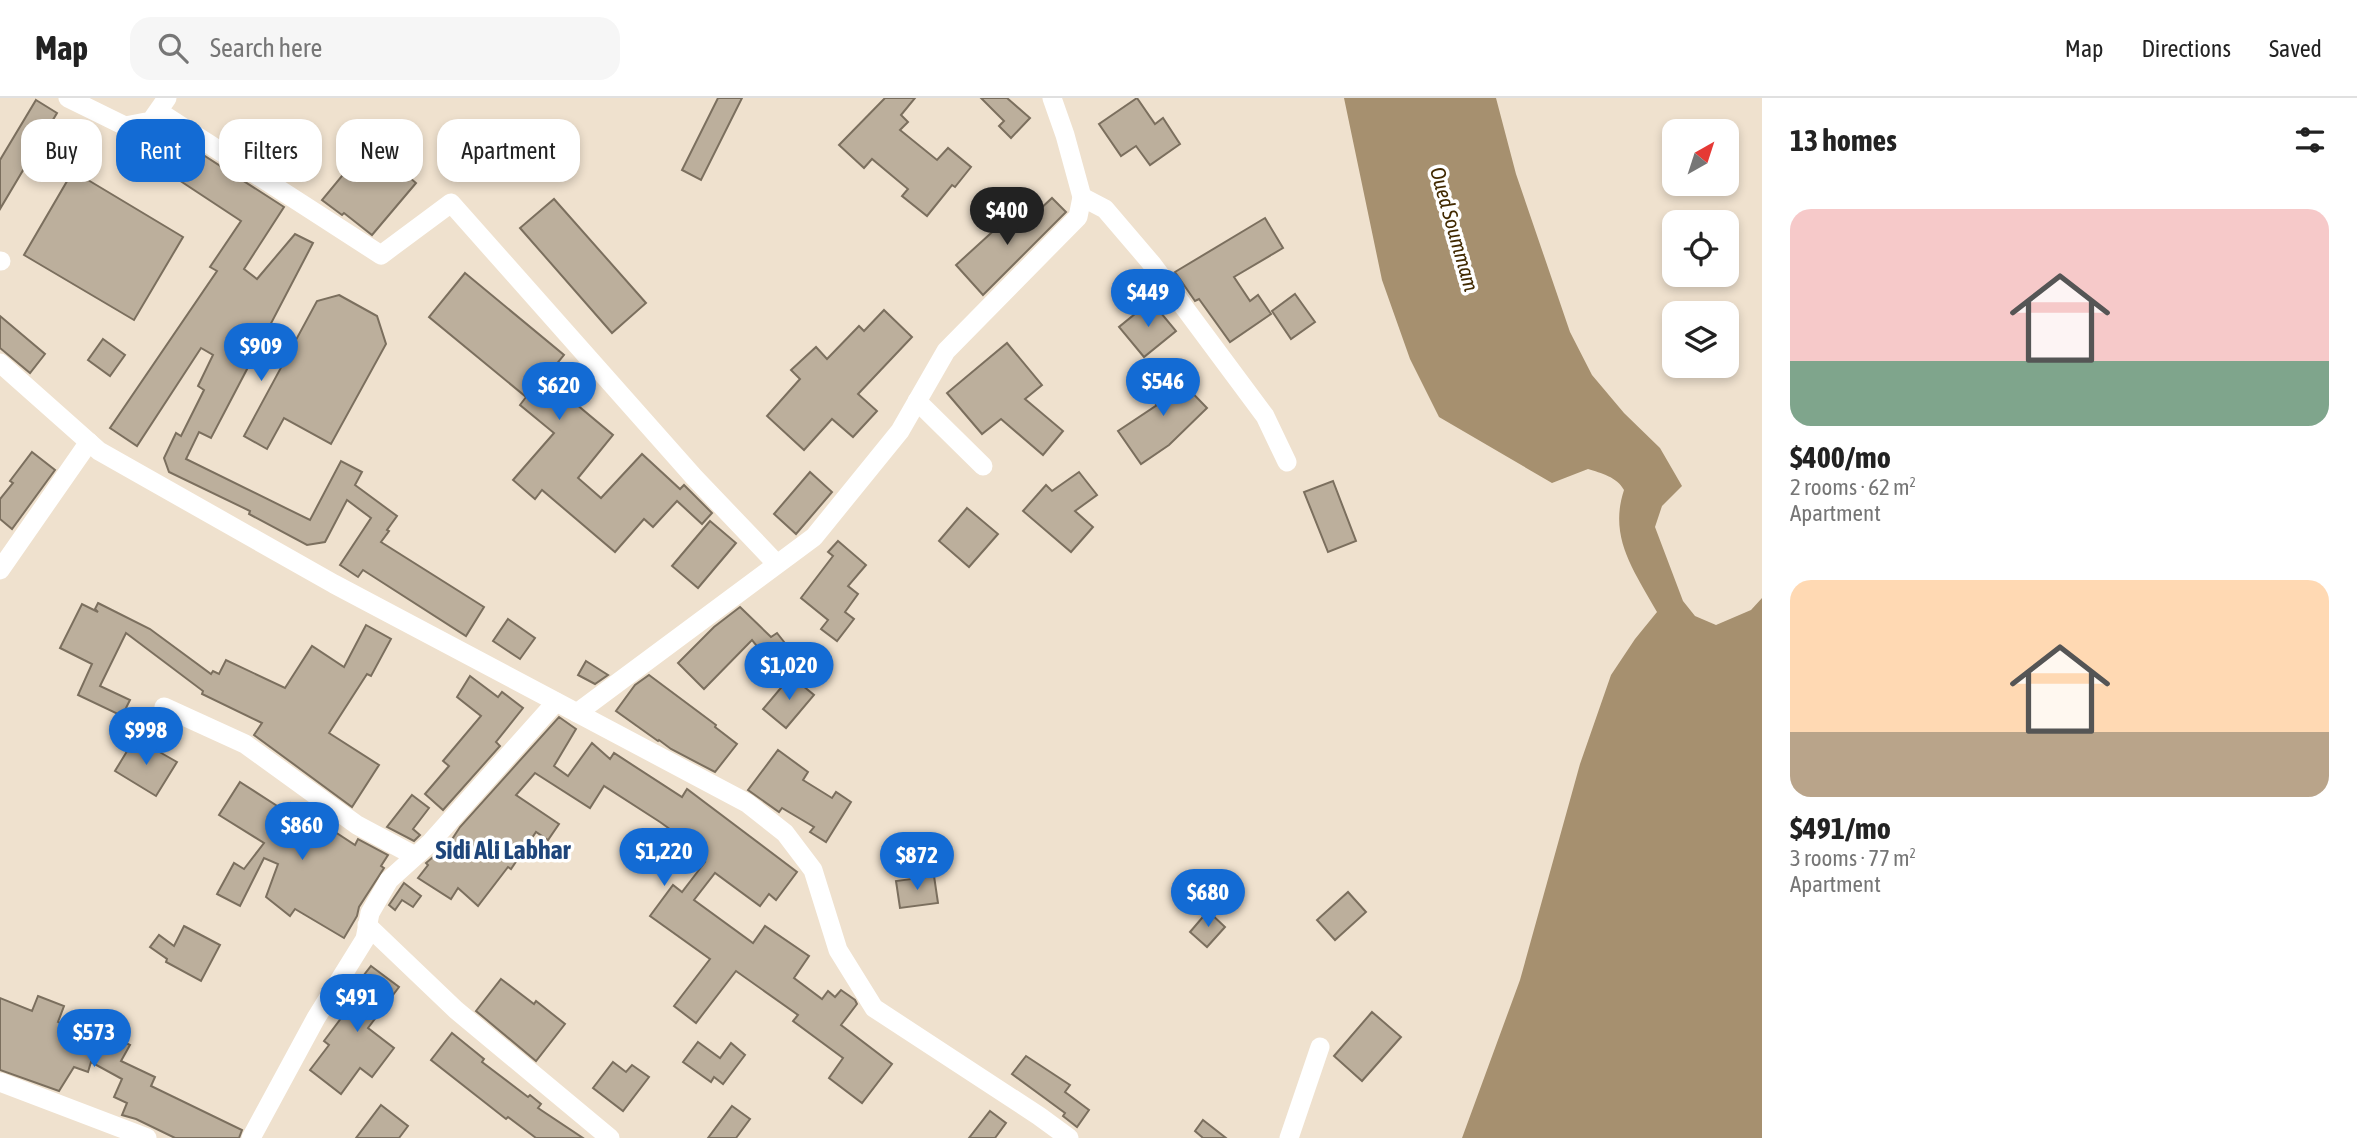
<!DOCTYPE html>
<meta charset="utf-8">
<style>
body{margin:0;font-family:"Asap Condensed",sans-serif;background:#f6f6f6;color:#222;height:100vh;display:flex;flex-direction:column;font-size:26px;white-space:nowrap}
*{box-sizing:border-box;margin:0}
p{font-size:23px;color:#767676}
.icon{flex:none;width:38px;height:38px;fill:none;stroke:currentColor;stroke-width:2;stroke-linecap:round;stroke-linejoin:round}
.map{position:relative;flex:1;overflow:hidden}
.drawer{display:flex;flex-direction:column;background:#fff;width:595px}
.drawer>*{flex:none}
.guide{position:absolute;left:21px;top:21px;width:665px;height:63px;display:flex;gap:14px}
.needle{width:46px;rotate:39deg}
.fabs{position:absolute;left:1662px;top:21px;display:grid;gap:14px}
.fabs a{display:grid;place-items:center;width:77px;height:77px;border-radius:14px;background:#fff;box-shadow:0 4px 10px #0003;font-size:35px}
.price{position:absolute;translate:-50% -60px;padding:0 16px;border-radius:24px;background:#136bd4;color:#fff;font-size:23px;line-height:46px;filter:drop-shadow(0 2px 4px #0008)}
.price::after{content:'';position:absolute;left:50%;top:42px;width:21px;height:16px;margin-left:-10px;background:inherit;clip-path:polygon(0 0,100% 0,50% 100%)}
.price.current{background:#222;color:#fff}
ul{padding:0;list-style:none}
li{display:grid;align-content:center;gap:14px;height:371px;padding:0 28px}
li span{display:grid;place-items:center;height:217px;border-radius:21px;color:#555}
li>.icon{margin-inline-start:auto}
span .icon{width:126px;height:126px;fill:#fffc;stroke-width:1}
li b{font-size:30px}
h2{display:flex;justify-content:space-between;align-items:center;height:84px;padding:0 28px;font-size:30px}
.chip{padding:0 24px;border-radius:21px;background:#fff;box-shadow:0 4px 10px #0003;font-size:24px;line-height:63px}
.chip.current{background:#136bd4;color:#fff}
header{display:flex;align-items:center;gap:42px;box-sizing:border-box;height:98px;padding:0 35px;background:#fff;border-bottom:2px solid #e0e0e0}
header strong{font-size:33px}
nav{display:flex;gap:38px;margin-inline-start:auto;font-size:24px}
.search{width:490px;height:63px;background:#f6f6f6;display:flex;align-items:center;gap:18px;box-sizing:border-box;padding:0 24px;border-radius:21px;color:#767676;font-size:26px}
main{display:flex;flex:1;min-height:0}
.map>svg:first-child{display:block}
.water{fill:#a6906f}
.building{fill:#bcaf9c;stroke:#7b6f5e;stroke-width:2}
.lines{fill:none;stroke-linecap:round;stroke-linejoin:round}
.minor{stroke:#fff;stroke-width:19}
.labels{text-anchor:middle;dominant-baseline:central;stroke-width:7;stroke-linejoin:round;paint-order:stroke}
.water-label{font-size:21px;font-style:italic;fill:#412900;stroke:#fff}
.district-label{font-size:26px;font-weight:bold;fill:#1f467b;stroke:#fff}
</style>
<header>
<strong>Map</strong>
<div class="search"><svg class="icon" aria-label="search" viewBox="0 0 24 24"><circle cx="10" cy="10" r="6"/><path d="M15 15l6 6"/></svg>Search here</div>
<nav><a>Map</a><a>Directions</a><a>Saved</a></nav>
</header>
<main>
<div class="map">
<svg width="1762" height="1040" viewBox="0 0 1762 1040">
<rect width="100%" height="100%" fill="#efe1ce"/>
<path class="water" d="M1344 0H1496L1516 76 1570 234 1592 277 1624 315 1660 350 1682 388 1662 408 1655 429 1683 503 1695 518 1716 527 1751 512 1762 500V1040H1462L1520 882 1580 666 1611 577 1635 541 1657 514C1635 474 1608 440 1624 392 1617 379 1601 375 1588 371L1552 385 1439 319 1410 261 1382 182Z"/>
<g class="building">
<polygon points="718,0 742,0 701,82 682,72"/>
<polygon points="885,0 915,0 901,17 908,24 900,32 937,62 948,50 971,69 955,89 952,87 927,118 902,98 908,91 872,61 864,70 839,47"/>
<polygon points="981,0 1007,0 1030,20 1011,40 999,28 1004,23"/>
<polygon points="1137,0 1155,26 1163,20 1180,46 1150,67 1136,48 1121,58 1099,26"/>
<polygon points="36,2 57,15 0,111 0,62"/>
<polygon points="163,31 284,109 244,171 257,181 295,136 313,145 211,340 199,334 186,361 310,422 341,363 362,374 355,387 397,418 387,432 389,433 381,444 484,509 466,538 363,472 358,479 340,467 371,420 347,402 325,444 307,447 249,416 250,413 169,374 164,360 176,335 181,338 204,292 198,288 213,257 201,250 137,348 110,330 217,173 210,169 241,123 141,57 156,34"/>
<polygon points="375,38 394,54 388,61 416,85 372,137 344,115 342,117 322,102"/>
<polygon points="73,73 183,139 134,222 24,157"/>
<polygon points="1052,100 1066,114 983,197 956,167 1012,116 1022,128"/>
<polygon points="554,101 646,205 612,235 520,130"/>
<polygon points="1265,120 1283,150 1234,179 1250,203 1258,197 1271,216 1230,244 1199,201 1195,203 1175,174"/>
<polygon points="465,175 564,257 545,280 613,337 578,380 601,400 642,356 680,391 684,387 712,415 702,426 677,403 653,429 644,421 615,454 542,392 535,401 513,382 554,335 520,307 526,299 429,219"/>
<polygon points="1295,196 1315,224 1291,241 1272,213"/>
<polygon points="339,197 377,218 386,246 331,346 284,320 267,351 244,338 317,203"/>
<polygon points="1151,203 1176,233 1144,259 1119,229"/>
<polygon points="884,212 912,239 858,296 877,313 853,339 832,321 804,352 767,318 800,281 791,272 816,249 827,261 859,228 864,233"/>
<polygon points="0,218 45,256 30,275 0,250"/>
<polygon points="103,241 125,257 110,278 88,262"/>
<polygon points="1007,245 1042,287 1025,301 1063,333 1043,357 1001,321 982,336 947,295"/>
<polygon points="1163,274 1171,282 1176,278 1207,310 1169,347 1141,366 1118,333 1157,307 1149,299 1157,292 1151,285"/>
<polygon points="32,354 55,372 12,431 0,421 0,401 13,385 10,383"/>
<polygon points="810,374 832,394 796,436 774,416"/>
<polygon points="1079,374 1097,397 1075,413 1093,429 1071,454 1023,413 1046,387 1052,393"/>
<polygon points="1333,383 1356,443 1328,454 1304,394"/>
<polygon points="967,410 998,436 969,469 939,443"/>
<polygon points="710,423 736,445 698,490 672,468"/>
<polygon points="838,443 866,467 848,488 858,496 845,514 854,521 837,543 821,531 828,522 801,500 833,458 828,454"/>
<polygon points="98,505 150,531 211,576 213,573 219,576 226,562 285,590 312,548 344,569 366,527 391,541 371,578 367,576 329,635 379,667 352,709 254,637 262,625 202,596 203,593 126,535 100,588 130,602 122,618 78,597 92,566 60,550 82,506 98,514 95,511"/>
<polygon points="740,509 771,539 777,535 792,554 774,569 752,542 704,591 678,565 714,529"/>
<polygon points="508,521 535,540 520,561 493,543"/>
<polygon points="586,563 608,577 595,586 578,577"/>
<polygon points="649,577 716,627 715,629 737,646 715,674 671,651 659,642 658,643 616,613 635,587"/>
<polygon points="470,578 498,599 502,594 523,610 496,644 500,648 443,712 425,696 449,668 443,663 481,618 457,599"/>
<polygon points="791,578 814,597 786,630 763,611"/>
<polygon points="559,619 576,631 554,668 568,678 592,645 610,661 614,655 682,699 687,691 797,774 776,802 769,796 760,808 715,775 694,802 753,845 765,828 809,858 794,880 822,901 828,893 835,899 841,892 855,902 857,906 841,927 892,966 862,1005 829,980 843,960 793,923 798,917 736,873 696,925 674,908 710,861 650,818 673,787 682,794 705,764 689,752 692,747 660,724 604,688 590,710 535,675 516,697 559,726 548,742 536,734 511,771 508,769 478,808 458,790 451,801 418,780 428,767 426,765 440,753 443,755 460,729"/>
<polygon points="135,640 177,664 156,698 115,673"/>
<polygon points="778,652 808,674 803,682 832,700 836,694 851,704 826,744 810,734 814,729 782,710 779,714 748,692"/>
<polygon points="240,684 285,713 291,705 355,747 358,741 388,757 381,768 384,770 359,809 357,818 344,840 295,811 290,818 266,799 278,766 264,760 240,808 217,796 234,765 244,771 264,745 219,717"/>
<polygon points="412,697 429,710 413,731 420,737 414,743 387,729"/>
<polygon points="934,778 938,805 900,810 896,783"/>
<polygon points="404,785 421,798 413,809 402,802 395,812 389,807"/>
<polygon points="1348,794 1366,814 1335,842 1317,822"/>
<polygon points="1208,813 1225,829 1207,849 1190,834"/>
<polygon points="184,828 220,847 201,883 166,864 167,861 150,849 159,837 174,848"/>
<polygon points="371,868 399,889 368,930 394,950 372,979 360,970 341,996 310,972 329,947 324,943 348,911 340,905 350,889 353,891"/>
<polygon points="501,881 534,906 536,903 565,926 536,963 476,913"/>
<polygon points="38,898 64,908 58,924 116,944 118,941 130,947 121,963 155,979 151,988 242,1032 239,1040 175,1040 136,1021 122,1017 127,1005 114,999 122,981 91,964 88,974 74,969 59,993 0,972 0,900 32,913"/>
<polygon points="1372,914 1401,939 1362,983 1334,958"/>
<polygon points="452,935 484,961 482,964 528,999 530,997 541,1006 538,1010 583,1040 536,1040 508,1019 506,1021 431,962"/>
<polygon points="698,944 720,960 731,945 745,957 723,986 714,979 711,984 683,964"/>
<polygon points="1026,958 1070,987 1065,994 1089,1012 1077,1029 1063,1018 1065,1015 1012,976"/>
<polygon points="613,964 626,974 632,967 649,979 623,1013 593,990"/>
<polygon points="381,1007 408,1028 399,1040 356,1040"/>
<polygon points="732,1008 750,1021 736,1040 708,1040"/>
<polygon points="990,1013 1006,1025 995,1040 969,1040"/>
<polygon points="1203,1022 1226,1040 1203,1040 1195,1033"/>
</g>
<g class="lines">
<g class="minor">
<polyline points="68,0 125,28 151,23 167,0"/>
<polyline points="151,23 164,17 381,157 451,105 694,379 777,466"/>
<polyline points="1082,99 1105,111 1152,166 1265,318 1287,364"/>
<polyline points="0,163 1,163"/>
<polyline points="0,265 99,353 334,486 747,705 785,735 813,772 838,852 874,910 1039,1018 1069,1040"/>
<polyline points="917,303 983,368"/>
<polyline points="0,472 89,344"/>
<polyline points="164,609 245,646 357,727 415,758"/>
<polyline points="577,615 814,439 900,333 946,253 1078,119 1082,99 1065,37 1052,0"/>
<polyline points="367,827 456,912 610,1040"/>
<polyline points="0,984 147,1040"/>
<polyline points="251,1040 316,920 365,841 370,815 389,782 430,745 556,604"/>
<polyline points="1289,1040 1320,949"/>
</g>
</g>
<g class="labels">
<g class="water-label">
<text transform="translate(1455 131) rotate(74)">Oued Soummam</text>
</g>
<g class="district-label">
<text x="503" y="752">Sidi Ali Labhar</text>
</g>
</g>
</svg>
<div class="fabs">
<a><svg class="needle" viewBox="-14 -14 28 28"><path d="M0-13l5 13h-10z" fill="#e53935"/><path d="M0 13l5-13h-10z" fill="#767676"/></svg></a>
<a><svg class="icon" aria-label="locate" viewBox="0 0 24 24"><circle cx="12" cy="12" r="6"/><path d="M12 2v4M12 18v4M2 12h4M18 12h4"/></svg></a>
<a><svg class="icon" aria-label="layers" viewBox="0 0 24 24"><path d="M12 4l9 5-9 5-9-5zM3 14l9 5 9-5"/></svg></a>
</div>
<b class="price current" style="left:1007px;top:149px">$400</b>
<b class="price" style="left:1148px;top:231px">$449</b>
<b class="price" style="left:261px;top:285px">$909</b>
<b class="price" style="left:1163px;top:320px">$546</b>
<b class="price" style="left:559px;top:324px">$620</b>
<b class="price" style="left:789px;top:604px">$1,020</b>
<b class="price" style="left:146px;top:669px">$998</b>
<b class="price" style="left:302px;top:764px">$860</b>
<b class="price" style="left:664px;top:790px">$1,220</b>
<b class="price" style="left:917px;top:794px">$872</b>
<b class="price" style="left:1208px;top:831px">$680</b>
<b class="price" style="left:357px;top:936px">$491</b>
<b class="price" style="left:94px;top:971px">$573</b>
<div class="guide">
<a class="chip">Buy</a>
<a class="chip current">Rent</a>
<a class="chip">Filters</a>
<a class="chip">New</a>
<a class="chip">Apartment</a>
</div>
</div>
<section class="drawer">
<h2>13 homes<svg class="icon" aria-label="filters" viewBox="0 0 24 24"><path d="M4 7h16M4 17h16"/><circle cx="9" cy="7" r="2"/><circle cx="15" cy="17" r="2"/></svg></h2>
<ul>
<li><span style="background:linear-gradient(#f6c9c9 70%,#7fa58c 0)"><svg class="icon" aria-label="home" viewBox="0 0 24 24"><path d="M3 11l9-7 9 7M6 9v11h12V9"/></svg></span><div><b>$400/mo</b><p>2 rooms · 62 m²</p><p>Apartment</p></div></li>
<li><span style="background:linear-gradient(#ffd9b3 70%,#b9a48a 0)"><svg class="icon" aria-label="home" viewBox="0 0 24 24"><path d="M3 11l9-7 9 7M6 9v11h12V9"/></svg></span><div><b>$491/mo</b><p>3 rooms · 77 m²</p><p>Apartment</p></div></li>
</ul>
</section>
</main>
